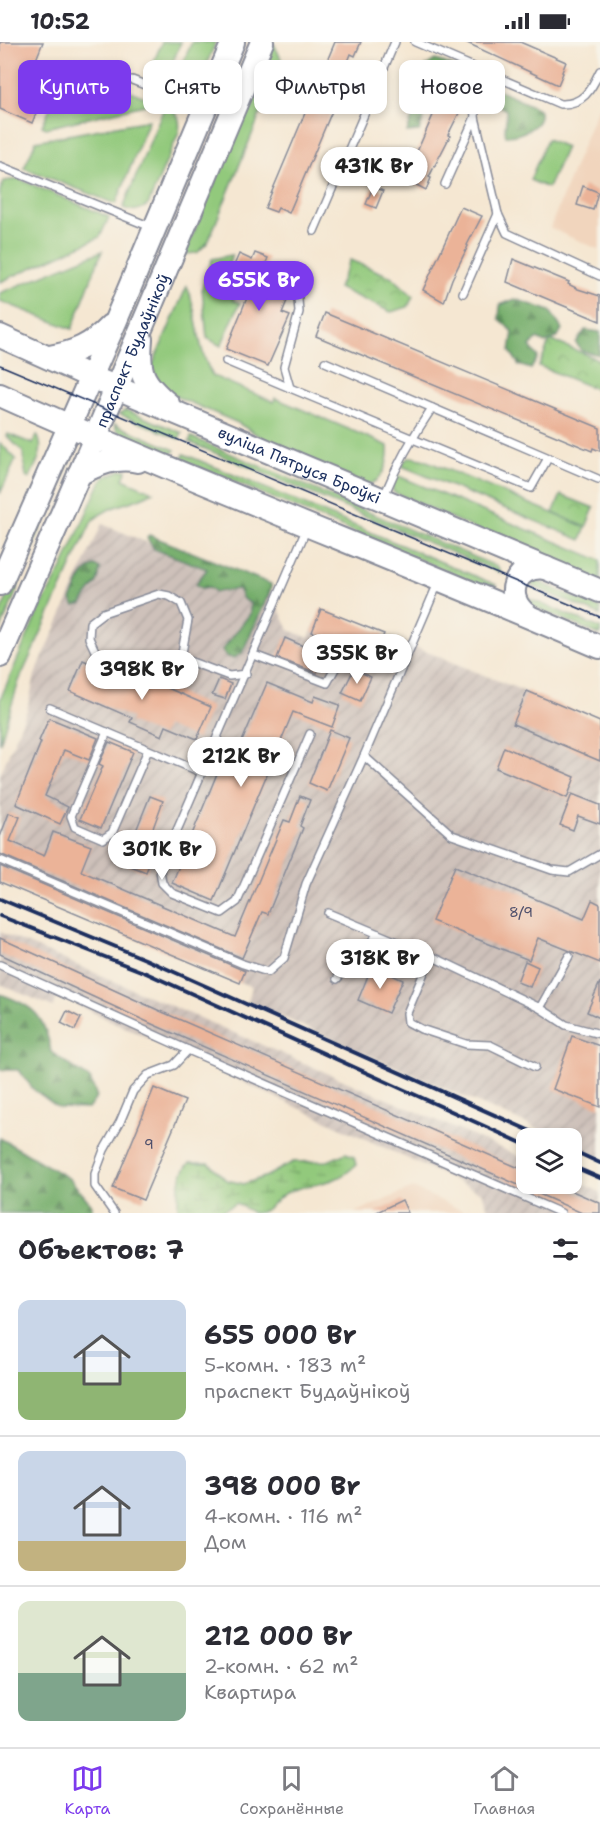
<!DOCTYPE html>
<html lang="ru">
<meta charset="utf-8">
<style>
body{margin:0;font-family:"Shantell Sans",sans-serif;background:#f7f7f7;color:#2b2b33;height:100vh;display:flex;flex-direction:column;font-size:22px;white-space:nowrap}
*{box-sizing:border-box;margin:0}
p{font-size:20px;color:#7c7c81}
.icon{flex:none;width:33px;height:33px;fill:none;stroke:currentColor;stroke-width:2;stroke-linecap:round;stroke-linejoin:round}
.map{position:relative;height:1171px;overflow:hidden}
.side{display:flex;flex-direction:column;background:#fff;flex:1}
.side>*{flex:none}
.banner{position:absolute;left:18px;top:18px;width:564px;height:54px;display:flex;gap:12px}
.fabs{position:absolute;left:516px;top:1086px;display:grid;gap:12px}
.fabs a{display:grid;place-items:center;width:66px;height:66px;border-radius:12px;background:#fff;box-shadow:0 3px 9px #0003;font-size:30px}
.price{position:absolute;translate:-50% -51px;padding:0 14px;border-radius:21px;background:#fff;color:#222;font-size:20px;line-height:39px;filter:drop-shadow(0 2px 3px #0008)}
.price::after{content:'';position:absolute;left:50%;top:36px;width:18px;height:14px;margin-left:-9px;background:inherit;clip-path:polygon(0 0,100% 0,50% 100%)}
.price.current{background:#7c3aed;color:#fff}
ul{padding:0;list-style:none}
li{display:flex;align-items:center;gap:18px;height:150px;padding:0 18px}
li+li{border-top:2px solid #e1e1e2}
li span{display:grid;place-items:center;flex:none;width:168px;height:120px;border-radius:12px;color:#555}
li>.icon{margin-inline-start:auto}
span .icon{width:72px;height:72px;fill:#fffc;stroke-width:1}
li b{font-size:26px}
h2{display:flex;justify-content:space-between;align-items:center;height:72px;padding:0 18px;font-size:26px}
.pill{padding:0 21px;border-radius:12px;background:#fff;box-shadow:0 3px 9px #0003;font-size:21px;line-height:54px}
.pill.current{background:#7c3aed;color:#fff}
.status{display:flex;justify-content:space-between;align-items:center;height:42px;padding:0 30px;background:#fff;direction:ltr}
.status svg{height:16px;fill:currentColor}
.dock{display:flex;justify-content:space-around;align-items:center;height:84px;border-top:2px solid #e1e1e2;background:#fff;font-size:16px;color:#7c7c81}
.dock a{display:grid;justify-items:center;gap:3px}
.dock .current{color:#7c3aed}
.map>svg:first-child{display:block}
.built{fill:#f1d5bd}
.industrial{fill:url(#industrial-furrows)}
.green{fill:#92c97b;stroke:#567c6c;stroke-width:1.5}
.forest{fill:url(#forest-firs);stroke:#486e64;stroke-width:1.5}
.wetland{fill:url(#wetland-marsh);stroke:#567c6c;stroke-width:1.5}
.park{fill:url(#park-crowns);stroke:#567c6c;stroke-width:1.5}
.building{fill:#ebb398}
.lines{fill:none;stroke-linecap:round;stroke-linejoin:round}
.service-casing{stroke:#888b98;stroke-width:10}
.primary-casing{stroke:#888b98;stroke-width:26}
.service{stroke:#fff;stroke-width:7}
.primary{stroke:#fff;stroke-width:22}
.tram{stroke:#1b2f5e;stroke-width:1.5}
.rail{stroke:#1b2f5e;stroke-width:4}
.labels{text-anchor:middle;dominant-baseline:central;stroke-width:6;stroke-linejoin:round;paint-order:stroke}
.number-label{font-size:14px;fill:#4f506c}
.street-label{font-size:16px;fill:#1b2f5e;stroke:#f7f3e8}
</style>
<div class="status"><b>10:52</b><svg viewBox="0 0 49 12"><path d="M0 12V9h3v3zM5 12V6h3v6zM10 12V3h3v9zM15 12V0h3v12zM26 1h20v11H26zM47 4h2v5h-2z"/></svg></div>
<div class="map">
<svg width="600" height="1171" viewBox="0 0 600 1171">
<defs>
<pattern id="industrial-furrows" width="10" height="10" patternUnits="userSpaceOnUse" patternTransform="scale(1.5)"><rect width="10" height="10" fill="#cec1ba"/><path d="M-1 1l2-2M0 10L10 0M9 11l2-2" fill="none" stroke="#b0a6a2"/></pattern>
<pattern id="forest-firs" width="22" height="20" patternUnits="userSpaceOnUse" patternTransform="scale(1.5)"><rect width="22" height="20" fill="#75ad6b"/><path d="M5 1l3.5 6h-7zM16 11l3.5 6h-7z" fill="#5f8d5b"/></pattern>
<pattern id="wetland-marsh" width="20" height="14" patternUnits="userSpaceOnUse" patternTransform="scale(1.5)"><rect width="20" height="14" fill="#92c97b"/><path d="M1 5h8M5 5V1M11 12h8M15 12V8" fill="none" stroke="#76a468"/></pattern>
<pattern id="park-crowns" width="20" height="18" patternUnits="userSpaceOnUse" patternTransform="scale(1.5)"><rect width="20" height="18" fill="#92c97b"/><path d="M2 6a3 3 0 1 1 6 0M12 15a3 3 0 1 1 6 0" fill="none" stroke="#76a468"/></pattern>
</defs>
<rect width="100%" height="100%" fill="#f7f3e8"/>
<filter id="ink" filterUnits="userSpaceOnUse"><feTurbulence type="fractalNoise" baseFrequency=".0167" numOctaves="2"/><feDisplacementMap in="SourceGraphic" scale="12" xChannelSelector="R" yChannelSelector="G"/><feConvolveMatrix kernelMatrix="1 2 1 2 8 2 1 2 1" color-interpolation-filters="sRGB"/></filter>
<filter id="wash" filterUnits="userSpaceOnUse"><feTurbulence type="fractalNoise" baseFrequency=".008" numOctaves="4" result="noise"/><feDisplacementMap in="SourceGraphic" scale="24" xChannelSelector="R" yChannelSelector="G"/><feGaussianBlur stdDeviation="1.35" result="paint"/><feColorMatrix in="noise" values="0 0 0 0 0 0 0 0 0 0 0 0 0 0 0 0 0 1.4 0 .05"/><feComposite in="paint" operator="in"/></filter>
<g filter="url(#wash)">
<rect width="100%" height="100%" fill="#f5e7d2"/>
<g class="built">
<polygon points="600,64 600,208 550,186 597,67"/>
<polygon points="413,1146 468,1171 354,1171"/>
</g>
<g class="industrial">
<polygon points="102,482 271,551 289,588 309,596 321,567 600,680 600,1115 572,1102 572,1096 558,1096 248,960 252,945 0,840 0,733 27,668 35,633"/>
<polygon points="0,890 526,1117 526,1142 572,1142 572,1137 600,1150 600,1171 490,1171 482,1151 58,954 53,965 0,942"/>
</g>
<g class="green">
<polygon points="162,0 181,0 162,46 157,43 149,31"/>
<polygon points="192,0 216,0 195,49 178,53 170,50"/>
<polygon points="274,2 282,19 208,200 197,211 185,212 267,14"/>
<polygon points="69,24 157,60 46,86 42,84"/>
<path d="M165 63C178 71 181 76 179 90L148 163C139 169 134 170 123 166Z"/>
<polygon points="149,78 116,162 24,126 36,99"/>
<polygon points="547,97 566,105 548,146 530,138"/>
<polygon points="19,137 109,175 100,195 0,240 0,149 4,139"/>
<polygon points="102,209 72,287 0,259 0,251"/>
<polygon points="232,213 224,236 236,242 233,258 240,261 221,304 207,296 202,246 212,217"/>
<path d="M187 244C199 273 196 306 213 334L274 360 275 356 384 402 388 404C389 421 383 440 366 443L267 399 238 381 161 348 152 324Z"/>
<polygon points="126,368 182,391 179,397 119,372"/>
<polygon points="114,382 175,408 172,413 124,393 117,389"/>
<path d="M8 392 33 402 37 393C46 408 36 422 29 437L26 435 23 410 7 394Z"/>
<polygon points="191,395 498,525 501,531 189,400"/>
<polygon points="0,401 16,417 0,452"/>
<polygon points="72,405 75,406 26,520 15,553 0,589 0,572"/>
<polygon points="184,412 496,543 490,547 182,418"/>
<polygon points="411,415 422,417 586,485 581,498 402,424 405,418"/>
<path d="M121 428H127L123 437 153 450C132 463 111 461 92 479L19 639 0 701V658L36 574 63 524 100 441 105 435Z"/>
<polygon points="396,433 600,518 600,543 393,450 392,442"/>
<polygon points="531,538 541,541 600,566 600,573 523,540"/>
<polygon points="518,552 600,586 600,593 522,560"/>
</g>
<g class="forest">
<polygon points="435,18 466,28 469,48 457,52 441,41 431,47 431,58 419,89 407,90 418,59 411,48 414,38 428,34 426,24"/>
<path d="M500 49 539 67C546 84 519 94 506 94 503 85 508 78 506 68 497 63 491 62 494 50Z"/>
<polygon points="515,257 550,269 562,287 557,296 545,301 537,297 530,304 538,315 531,327 519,323 510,309 513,290 499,277 500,263"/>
<polygon points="585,288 600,290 600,313 582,309 576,301"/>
<polygon points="149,493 271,542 271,547 242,611 234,616 227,615 222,608 250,572 250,561 243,557 238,547 216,550 209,545 201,546 196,542 207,527 154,507 147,496"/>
<path d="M94 524 100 526C99 546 89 547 82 562L75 564 71 558C77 546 81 530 94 524Z"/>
<path d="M0 952C35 964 44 973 51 1010L90 1037 97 1055 88 1067 59 1066 33 1047 19 1028H0Z"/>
<polygon points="0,1096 70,1137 92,1163 92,1171 0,1171"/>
</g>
<path class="wetland" d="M346 1111 354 1115 356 1123C333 1145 315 1139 288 1150 274 1156 270 1171 253 1171L236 1161 218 1171H178C178 1155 177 1132 190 1121H209L226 1138 244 1142 267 1134 293 1120 328 1119Z"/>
<g class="park">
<polygon points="350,218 392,235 413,254 408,265 391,270 338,246"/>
<polygon points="550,298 600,318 600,349 539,324"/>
<polygon points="561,453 594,466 586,485 553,471"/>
</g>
<g id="blocks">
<g class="building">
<polygon points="0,0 43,0 33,25 52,33 32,81 0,67"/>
<polygon points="335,0 361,0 355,14 351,12 344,30 348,31 289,171 278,166 276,170 265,166"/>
<polygon points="465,0 520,0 566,20 562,30 563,31 558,43"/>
<polygon points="441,55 463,63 448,93 450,94 429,135 431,136 426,148 405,137"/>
<polygon points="583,144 598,150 593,168 577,163"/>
<polygon points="373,145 383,149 376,166 366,162"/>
<polygon points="461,165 482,174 467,203 468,204 452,237 444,260 423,248"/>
<polygon points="255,211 268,216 262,230 282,239 280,245 291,249 282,271 290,274 268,324 226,307 249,251 240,247 246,233 232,228 239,212 252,218"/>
<polygon points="513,217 569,240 568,242 578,247 600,254 600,279 507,240"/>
<polygon points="325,271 600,386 600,409 593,406 592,409 316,294"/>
<polygon points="321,567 384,592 375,615 312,590"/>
<polygon points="285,596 319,611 316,618 321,620 317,631 277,616"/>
<polygon points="83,618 144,645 147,637 211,665 197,697 166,684 162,694 130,680 132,676 70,649"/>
<polygon points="354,627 371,635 360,659 342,651"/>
<polygon points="219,637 231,642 225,657 212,653"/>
<polygon points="267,641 313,660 315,654 340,663 332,685 293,670 214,859 172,841 230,700 240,704"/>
<polygon points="527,649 600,680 600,719 513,682"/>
<polygon points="49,676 98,696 89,718 64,708 45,754 68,765 60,782 16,762 41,700 39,699"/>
<polygon points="330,688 349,696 327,749 309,741"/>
<polygon points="109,700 133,710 101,786 80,777 103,724 99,722"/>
<polygon points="504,705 575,735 567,756 496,726"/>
<polygon points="572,752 600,763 600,782 578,774 573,788 560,783"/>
<polygon points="150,754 163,759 149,797 158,801 146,830 123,821"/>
<polygon points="300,754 310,758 300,784 303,786 268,872 262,870 242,916 0,812 0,795 9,771 20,775 10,799 44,814 53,790 91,804 81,829 235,895 284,778 290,780"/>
<polygon points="0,824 245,929 240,941 0,840"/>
<polygon points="455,824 584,877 592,858 600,862 600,921 538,896 529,918 432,879"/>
<polygon points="0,896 160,969 526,1129 526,1142 556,1142 600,1161 600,1171 582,1171 152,982 0,912"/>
<polygon points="525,919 538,925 530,945 517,940"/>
<polygon points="372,924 403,938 388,971 358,958"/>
<polygon points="600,940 600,976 587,970"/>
<polygon points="67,969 81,976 75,988 61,981"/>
<polygon points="572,994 600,1004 600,1065 553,1047"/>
<polygon points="154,1046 185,1059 143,1158 113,1146"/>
<polygon points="402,1158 408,1171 375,1171"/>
</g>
</g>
</g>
<g filter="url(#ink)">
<use href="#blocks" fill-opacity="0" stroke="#888b98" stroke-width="1.5"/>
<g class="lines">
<defs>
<g id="service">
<path d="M415 0 560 62C583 63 591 48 600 29"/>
<polyline points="471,24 475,75 498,172 507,191 600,234"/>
<polyline points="132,38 202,65"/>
<polyline points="0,124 151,185"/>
<polyline points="445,142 475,75"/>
<polyline points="314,189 395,0"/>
<polyline points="296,233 299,270 284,325 290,346 531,446 548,416"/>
<polyline points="463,251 498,172"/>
<polyline points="226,319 290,346"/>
<polyline points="325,320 598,437"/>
<path d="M384 454C397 422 413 394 432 366"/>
<polyline points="306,488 160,828 162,841 172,851 222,871 237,860 310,692"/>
<polyline points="254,613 327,641 342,614 373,625"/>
<polyline points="181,616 142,627 96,611 89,596 90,581 103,571 159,552 169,554 181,561 188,578 181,616 229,634 246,632"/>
<polyline points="50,666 203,731"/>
<polyline points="107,690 71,774 75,785 103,797 112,791 148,708"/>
<polyline points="364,714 452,793 552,828 569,830 600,812"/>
<polyline points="0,818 243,922 268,930 284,916 306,842 364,714 438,541"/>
<polyline points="328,871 431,914 540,966 566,983 600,992"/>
<polyline points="431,914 407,971 408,980 421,987 466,1002 490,1003 535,1025"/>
<polyline points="0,923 188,1008 561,1171"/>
<polyline points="337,937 378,892"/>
<polyline points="540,966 569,914"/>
<polyline points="114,1171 95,1144 95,1132 104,1108 120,1080 133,1049 148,1033 174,1023 188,1008"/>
</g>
<g id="primary">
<path id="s1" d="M0 294 91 335 600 549"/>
<path d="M141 297C138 331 142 340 168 362"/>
<path d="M49 315C75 311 92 303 110 284"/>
<path d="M0 353C198 442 401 519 600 605"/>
<path d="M79 432C98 422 116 414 138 419"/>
<polyline points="0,542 116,278 233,0"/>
<path d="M527 573C502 555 515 521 546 526"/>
<path id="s2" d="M0 614 95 396 262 0"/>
</g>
</defs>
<use href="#service" class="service-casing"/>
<use href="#primary" class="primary-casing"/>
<use href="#service" class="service"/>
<use href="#primary" class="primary"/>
<polyline class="tram" points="0,323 600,575"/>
<g class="rail">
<polyline points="0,857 145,917 546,1096"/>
<polyline points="0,874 146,931 526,1103"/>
<polyline points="572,1108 600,1121"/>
<polyline points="572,1124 600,1136"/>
</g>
</g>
</g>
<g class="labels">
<g class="number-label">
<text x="521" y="870">8/9</text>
<text x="149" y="1102">9</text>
</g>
<g class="street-label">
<text stroke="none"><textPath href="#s2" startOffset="333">праспект Будаўнікоў</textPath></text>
<text stroke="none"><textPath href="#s1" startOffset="326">вуліца Пятруся Броўкі</textPath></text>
</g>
</g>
</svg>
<div class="fabs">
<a><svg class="icon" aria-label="layers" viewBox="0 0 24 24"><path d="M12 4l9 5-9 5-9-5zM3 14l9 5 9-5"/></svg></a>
</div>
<b class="price" style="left:374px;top:156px">431K Br</b>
<b class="price current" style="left:259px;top:270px">655K Br</b>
<b class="price" style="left:357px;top:643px">355K Br</b>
<b class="price" style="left:142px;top:659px">398K Br</b>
<b class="price" style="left:241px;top:746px">212K Br</b>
<b class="price" style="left:162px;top:839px">301K Br</b>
<b class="price" style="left:380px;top:948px">318K Br</b>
<div class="banner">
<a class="pill current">Купить</a>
<a class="pill">Снять</a>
<a class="pill">Фильтры</a>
<a class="pill">Новое</a>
</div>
</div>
<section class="side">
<h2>Объектов: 7<svg class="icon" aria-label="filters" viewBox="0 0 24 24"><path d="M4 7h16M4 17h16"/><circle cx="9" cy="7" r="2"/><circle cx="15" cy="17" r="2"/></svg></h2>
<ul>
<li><span style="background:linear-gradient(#c9d6e8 60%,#8fb573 0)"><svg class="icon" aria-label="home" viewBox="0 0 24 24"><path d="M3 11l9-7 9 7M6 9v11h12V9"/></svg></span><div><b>655 000 Br</b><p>5-комн. · 183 m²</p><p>праспект Будаўнікоў</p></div></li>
<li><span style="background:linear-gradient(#c9d6e8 75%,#c2b280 0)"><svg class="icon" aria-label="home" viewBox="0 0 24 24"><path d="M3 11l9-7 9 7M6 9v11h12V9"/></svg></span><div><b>398 000 Br</b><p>4-комн. · 116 m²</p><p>Дом</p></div></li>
<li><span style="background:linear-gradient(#dfe7d0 60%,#7fa58c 0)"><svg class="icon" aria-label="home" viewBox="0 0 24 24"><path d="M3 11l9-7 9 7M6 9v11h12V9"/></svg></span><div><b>212 000 Br</b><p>2-комн. · 62 m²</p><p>Квартира</p></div></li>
</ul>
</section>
<nav class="dock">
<a class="current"><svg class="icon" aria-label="map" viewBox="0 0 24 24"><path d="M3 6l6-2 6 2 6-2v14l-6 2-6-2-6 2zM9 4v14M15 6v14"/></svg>Карта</a>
<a><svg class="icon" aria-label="saved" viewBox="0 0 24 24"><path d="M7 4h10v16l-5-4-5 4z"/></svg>Сохранённые</a>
<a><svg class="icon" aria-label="home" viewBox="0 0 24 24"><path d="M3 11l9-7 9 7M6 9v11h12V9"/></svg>Главная</a>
</nav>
